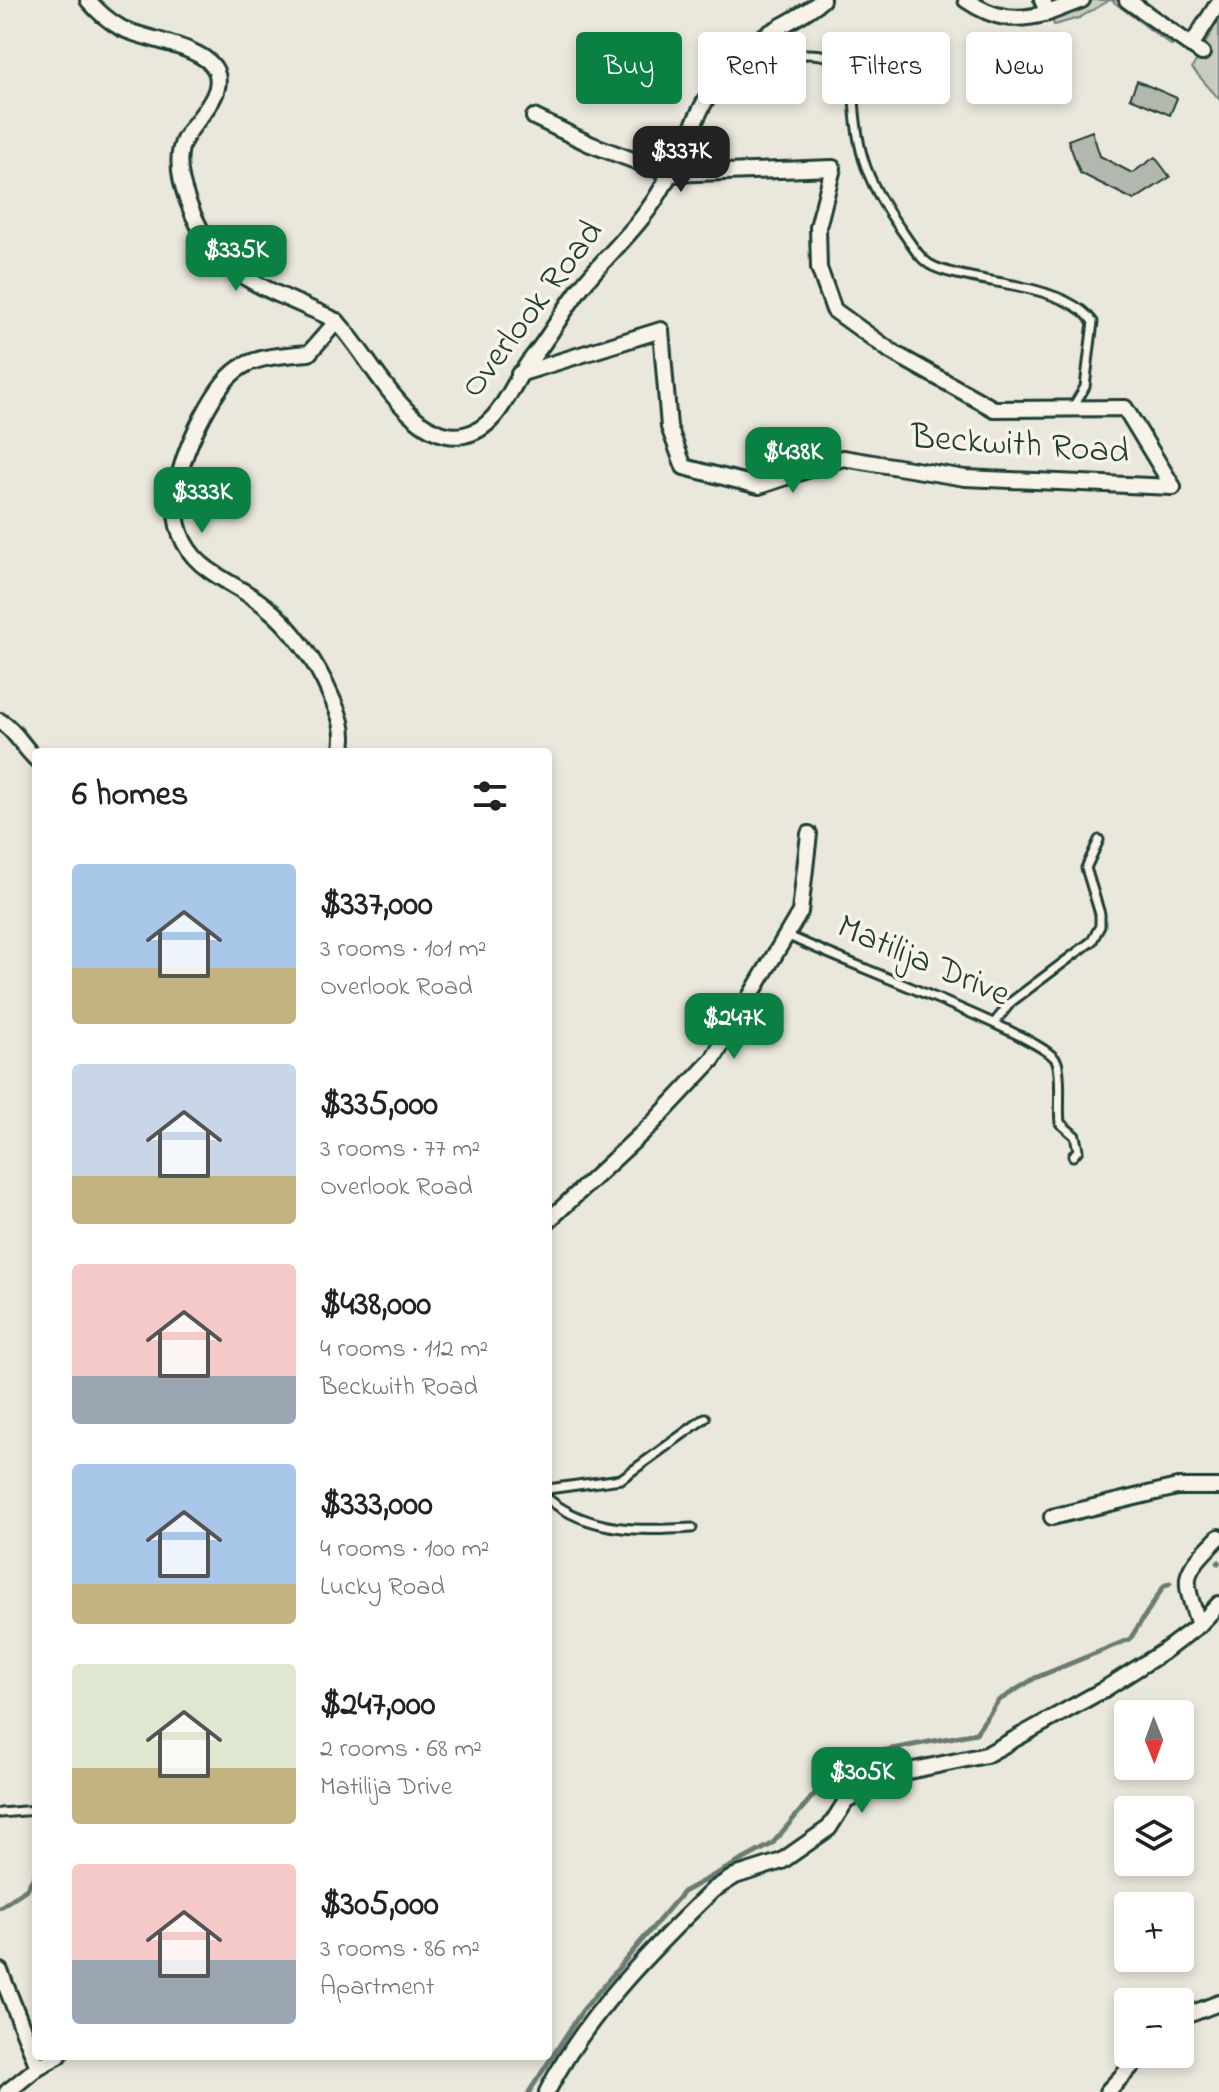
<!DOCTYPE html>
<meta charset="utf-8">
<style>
body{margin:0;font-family:"Indie Flower",sans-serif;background:#f2f2f2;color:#222;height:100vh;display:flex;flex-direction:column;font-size:30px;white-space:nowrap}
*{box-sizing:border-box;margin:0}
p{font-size:26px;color:#767676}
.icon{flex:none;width:44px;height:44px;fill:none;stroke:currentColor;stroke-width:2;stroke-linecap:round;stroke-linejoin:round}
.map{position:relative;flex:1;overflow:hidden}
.drawer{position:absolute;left:32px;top:748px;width:520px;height:1312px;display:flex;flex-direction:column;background:#fff;border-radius:8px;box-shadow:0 4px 12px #0003}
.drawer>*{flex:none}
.hud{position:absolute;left:576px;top:32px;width:522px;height:72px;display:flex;gap:16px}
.needle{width:52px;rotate:179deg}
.buttons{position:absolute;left:1114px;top:1700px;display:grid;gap:16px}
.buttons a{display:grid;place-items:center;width:80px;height:80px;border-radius:8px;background:#fff;box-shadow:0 4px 12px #0003;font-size:40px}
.price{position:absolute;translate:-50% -68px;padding:0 18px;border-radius:16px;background:#0b8043;color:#fff;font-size:26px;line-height:52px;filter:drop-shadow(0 2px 4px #0008)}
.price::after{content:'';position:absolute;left:50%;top:48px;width:24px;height:18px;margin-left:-12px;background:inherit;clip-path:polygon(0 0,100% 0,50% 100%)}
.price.selected{background:#222;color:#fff}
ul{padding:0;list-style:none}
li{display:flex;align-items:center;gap:24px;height:200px;padding:0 40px}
li span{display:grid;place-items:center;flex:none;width:224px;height:160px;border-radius:8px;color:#555}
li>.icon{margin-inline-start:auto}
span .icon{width:96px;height:96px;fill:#fffc;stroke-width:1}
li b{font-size:34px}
h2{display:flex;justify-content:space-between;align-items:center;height:96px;padding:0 40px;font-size:34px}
.tag{padding:0 28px;border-radius:8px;background:#fff;box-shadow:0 4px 12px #0003;font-size:28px;line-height:72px}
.tag.selected{background:#0b8043;color:#fff}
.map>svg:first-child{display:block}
.green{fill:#c8ccc1;stroke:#74847a;stroke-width:2}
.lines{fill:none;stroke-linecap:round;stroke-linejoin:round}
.stream{stroke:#6a7c72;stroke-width:5}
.building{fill:#b2b8ae;stroke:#1f3d34;stroke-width:2}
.lane-casing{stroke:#1f3d34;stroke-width:13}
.street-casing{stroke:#1f3d34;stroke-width:20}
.lane{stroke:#f7f3e8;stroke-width:7}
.street{stroke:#f7f3e8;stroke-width:14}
.labels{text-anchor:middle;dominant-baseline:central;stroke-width:7;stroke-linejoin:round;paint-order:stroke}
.street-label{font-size:36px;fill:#1f3d34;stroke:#f7f3e8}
</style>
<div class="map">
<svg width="1219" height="2092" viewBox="0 0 1219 2092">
<rect width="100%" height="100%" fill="#eae8dd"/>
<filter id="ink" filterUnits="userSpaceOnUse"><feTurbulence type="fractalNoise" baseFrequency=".0125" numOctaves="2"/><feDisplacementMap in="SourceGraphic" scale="16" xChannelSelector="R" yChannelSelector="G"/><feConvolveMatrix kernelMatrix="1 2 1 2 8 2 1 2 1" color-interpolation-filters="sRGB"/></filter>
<g filter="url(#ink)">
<g class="green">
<polygon points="1067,0 1110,0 1079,18 1054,25 1049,7"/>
<polygon points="1111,0 1143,0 1182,28 1172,46"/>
<polygon points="1219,19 1219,99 1192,68"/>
</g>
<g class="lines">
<g class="stream">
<polyline points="1218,1563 1219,1562"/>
<polyline points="0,1907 27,1889 36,1873"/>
<polyline points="529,2092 582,2011 683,1892 772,1844 845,1758 976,1733 998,1701 1035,1678 1130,1639 1164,1586 1170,1583"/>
</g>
</g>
<g class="building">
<polygon points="1137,81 1177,98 1170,115 1130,98"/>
<polygon points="1092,131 1100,156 1132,173 1155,157 1170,177 1134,200 1080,173 1068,140"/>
</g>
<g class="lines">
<defs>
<g id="lane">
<path d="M731 64C773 67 825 32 853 78 855 144 862 177 902 231 910 242 917 256 929 264 946 275 995 281 1018 286 1042 291 1078 301 1093 322L1085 387 1073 407"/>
<path d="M787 935C824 955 1051 1038 1057 1062 1062 1077 1058 1106 1060 1123L1075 1136 1078 1150 1073 1156"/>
<polyline points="995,1022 1011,1002 1092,941 1100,926 1100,914 1086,868 1099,840"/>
<polyline points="548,1489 621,1479 705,1418"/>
<path d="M548 1499C591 1533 640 1531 692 1528"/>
<polyline points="0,1813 36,1810"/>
</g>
<g id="street">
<path d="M88 0C97 11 109 21 121 28 145 40 205 46 216 71 226 97 192 121 183 142 170 173 196 228 216 252 239 281 279 294 311 309 320 313 332 317 339 324 369 355 410 445 464 435 501 428 511 382 532 358 551 335 564 309 582 286 606 256 638 228 658 195 686 150 698 99 734 59 759 33 795 23 822 0"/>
<path d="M966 0C994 19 1015 22 1048 13L1042 0"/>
<polyline points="1127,0 1202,53"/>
<polyline points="1048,13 1082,0"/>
<polyline points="1191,46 1219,2"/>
<polyline points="534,117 590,144 670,174 833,168 818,227 819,268 834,310 892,352 994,409 1125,408 1173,487"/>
<path d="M337 321 309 353C247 358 233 360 203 416 177 465 155 532 209 570 227 583 248 592 265 606 292 627 317 663 330 694 339 713 347 731 341 752"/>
<polyline points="519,374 661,330 669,427 684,467 759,486 843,458 965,478 1173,487"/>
<path d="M0 721C15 730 23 747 36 759"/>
<polyline points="548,1221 653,1123 713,1059 800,912 809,834"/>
<polyline points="1052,1517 1177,1487 1219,1487"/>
<path d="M1199 1625C1182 1574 1181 1576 1219 1537"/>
<polyline points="0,1971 38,2067"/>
<polyline points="1180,2018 1219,2003"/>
<polyline points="7,2092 38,2067 59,2056"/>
<path d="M547 2092C586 2015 651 1950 713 1890L735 1876 782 1861 829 1828 846 1801 899 1773 986 1755 1103 1690 1163 1652 1199 1625 1219 1604"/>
<polyline points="1107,2092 1143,2054"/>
</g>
</defs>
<use href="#lane" class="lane-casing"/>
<use href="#street" class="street-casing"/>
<use href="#lane" class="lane"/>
<use href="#street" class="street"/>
</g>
</g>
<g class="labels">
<g class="street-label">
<text transform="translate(533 310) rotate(-53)">Overlook Road</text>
<text transform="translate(1020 446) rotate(4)">Beckwith Road</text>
<text transform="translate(923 962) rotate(23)">Matilija Drive</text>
</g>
</g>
</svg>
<div class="buttons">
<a><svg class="needle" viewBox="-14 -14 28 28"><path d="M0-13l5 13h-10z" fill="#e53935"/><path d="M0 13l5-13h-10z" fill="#767676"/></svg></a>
<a><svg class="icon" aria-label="layers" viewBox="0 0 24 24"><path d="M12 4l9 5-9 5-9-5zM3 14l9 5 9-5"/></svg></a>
<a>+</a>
<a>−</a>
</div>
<b class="price selected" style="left:681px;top:194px">$337K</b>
<b class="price" style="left:236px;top:293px">$335K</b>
<b class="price" style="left:793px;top:495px">$438K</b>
<b class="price" style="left:202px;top:535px">$333K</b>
<b class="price" style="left:734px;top:1061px">$247K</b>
<b class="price" style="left:862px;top:1815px">$305K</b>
<div class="hud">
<a class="tag selected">Buy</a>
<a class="tag">Rent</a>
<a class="tag">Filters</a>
<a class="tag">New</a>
</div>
<section class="drawer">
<h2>6 homes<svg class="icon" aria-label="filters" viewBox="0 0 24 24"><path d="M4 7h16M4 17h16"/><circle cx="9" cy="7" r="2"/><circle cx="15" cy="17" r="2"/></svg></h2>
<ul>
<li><span style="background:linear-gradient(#a9c7e8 65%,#c2b280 0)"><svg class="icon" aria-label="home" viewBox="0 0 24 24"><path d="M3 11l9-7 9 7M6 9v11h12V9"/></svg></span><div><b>$337,000</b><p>3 rooms · 101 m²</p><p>Overlook Road</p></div></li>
<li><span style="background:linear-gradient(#c9d6e8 70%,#c2b280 0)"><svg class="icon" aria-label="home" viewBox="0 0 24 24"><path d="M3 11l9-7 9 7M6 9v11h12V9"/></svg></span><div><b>$335,000</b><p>3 rooms · 77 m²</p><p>Overlook Road</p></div></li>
<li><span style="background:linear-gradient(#f6c9c9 70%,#9aa5b1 0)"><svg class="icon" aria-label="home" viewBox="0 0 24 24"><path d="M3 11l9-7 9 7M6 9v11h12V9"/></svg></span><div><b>$438,000</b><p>4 rooms · 112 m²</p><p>Beckwith Road</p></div></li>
<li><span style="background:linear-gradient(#a9c7e8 75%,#c2b280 0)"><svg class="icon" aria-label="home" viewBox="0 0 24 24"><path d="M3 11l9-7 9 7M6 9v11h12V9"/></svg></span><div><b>$333,000</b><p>4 rooms · 100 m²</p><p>Lucky Road</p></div></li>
<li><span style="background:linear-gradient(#dfe7d0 65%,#c2b280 0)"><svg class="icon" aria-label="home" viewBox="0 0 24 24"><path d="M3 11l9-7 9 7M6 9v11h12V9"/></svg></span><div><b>$247,000</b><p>2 rooms · 68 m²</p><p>Matilija Drive</p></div></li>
<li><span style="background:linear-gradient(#f6c9c9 60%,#9aa5b1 0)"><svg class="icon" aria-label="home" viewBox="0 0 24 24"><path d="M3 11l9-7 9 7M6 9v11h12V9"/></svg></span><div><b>$305,000</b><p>3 rooms · 86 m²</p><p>Apartment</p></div></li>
</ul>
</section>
</div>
